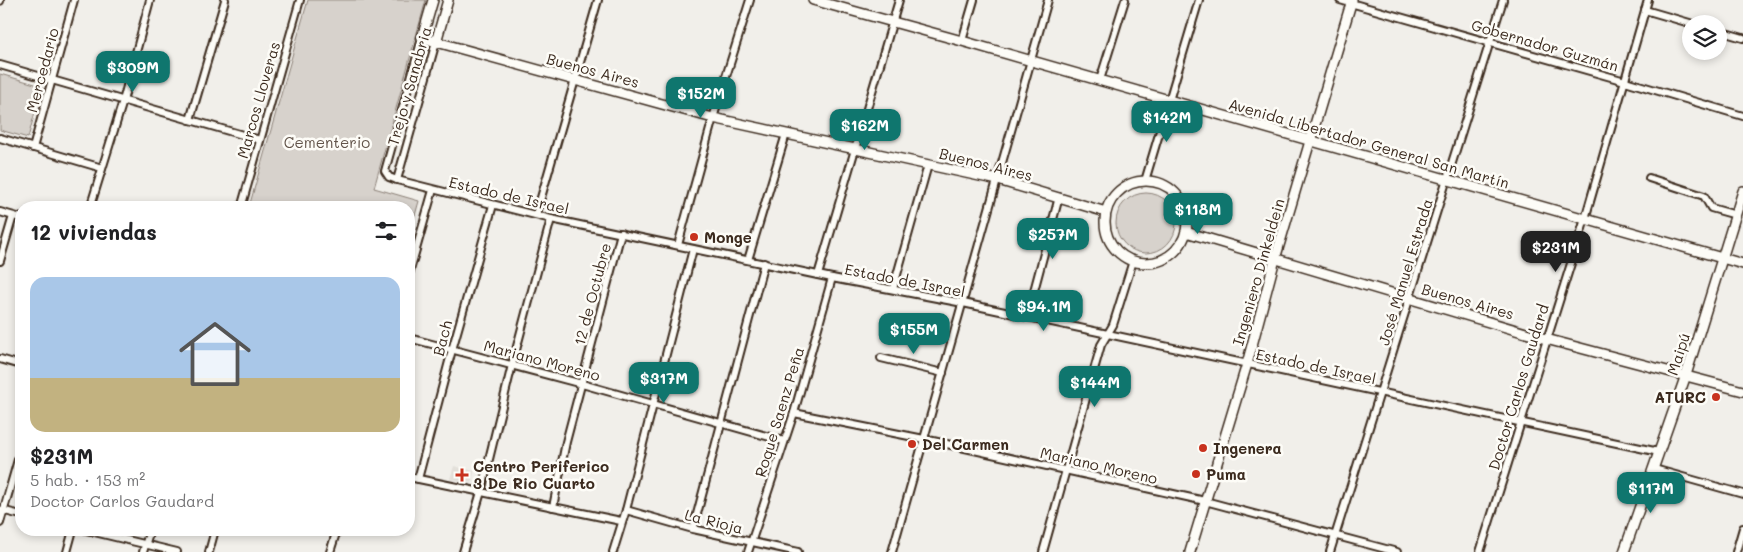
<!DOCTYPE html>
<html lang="es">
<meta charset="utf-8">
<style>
body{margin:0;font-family:Mali,sans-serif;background:#f6f6f6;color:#202124;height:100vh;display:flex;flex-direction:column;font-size:19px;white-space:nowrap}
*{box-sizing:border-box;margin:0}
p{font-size:16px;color:#757577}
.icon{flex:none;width:28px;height:28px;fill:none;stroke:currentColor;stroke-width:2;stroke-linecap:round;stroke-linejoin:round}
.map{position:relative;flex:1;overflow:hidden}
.details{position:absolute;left:15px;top:201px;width:400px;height:335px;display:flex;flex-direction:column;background:#fff;border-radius:20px;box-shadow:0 2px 8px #0003}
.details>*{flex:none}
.tools{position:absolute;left:1682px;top:15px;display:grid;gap:10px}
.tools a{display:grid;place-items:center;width:45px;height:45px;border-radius:50%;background:#fff;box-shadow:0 2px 8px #0003;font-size:25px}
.price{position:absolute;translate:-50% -42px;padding:0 11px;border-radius:10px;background:#0f766e;color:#fff;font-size:16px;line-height:32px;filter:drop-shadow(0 1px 2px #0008)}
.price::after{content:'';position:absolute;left:50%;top:30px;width:15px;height:11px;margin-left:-8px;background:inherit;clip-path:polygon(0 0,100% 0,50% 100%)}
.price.current{background:#222;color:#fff}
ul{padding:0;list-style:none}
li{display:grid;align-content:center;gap:10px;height:265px;padding:0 15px}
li+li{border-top:1px solid #e0e0e0}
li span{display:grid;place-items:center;height:155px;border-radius:15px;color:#555}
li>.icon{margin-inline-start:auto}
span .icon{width:90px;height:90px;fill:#fffc;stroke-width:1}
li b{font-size:21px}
h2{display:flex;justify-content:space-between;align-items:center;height:60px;padding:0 15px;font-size:21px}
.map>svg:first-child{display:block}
.built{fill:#e3e0da}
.green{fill:#d7d2cc;stroke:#897e75}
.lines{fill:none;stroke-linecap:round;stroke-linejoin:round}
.minor-casing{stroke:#3b2a1e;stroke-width:10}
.secondary-casing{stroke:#3b2a1e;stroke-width:12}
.minor{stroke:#fdfcf7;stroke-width:6}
.secondary{stroke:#fdfcf7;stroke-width:9}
.poi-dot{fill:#c8321e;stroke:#fdfcf7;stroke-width:2}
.labels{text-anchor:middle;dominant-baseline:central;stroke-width:5;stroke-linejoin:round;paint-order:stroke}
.street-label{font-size:15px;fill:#3b2a1e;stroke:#fdfcf7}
.park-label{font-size:15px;fill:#62544a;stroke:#fdfcf7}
.poi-label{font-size:15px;font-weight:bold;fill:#3b2a1e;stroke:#fdfcf7;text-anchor:start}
</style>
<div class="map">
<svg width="1743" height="552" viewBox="0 0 1743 552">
<rect width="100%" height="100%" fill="#f1efea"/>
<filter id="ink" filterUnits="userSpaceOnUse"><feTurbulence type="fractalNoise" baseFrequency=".02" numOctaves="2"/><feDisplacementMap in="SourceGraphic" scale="10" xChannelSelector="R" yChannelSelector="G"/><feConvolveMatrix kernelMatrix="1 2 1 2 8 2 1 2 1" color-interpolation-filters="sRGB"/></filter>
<g filter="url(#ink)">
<polygon class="built" points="454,466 474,471 472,483 450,479"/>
<g class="green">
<polygon points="308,0 426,0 374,188 419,201 409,237 409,208 249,207"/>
<polygon points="0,74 42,86 28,138 0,130"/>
<circle cx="1146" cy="223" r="30"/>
</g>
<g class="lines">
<defs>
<g id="minor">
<polyline points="1340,0 1625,81 1743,116"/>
<polyline points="0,1 0,0"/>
<polyline points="1645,10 1693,24"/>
<polyline points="1719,31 1743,38"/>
<polyline points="422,38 385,171 389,177 397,180 551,219 832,278 963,303 1659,452"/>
<polyline points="962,41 974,0"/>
<polyline points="0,65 260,140"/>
<polyline points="1100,80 1125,0"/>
<polyline points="190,120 225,0"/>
<polyline points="0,138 102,168"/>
<polyline points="33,148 74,0"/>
<polyline points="1649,178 1704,196 1711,208 1736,215"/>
<polyline points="397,180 436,42"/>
<polyline points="1145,181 1199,0"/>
<polyline points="90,208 123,101 150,0"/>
<polyline points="241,208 300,0"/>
<polyline points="0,212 21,218"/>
<polyline points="536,215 598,0"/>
<polyline points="678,245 713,118 750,0"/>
<polyline points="748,260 786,134"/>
<polyline points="0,261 13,216"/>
<polyline points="409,274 433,190"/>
<polyline points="818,275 899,0"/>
<polyline points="893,289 928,165"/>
<polyline points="1027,317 1059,197"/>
<polyline points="409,338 582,384 784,441"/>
<polyline points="881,358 943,373"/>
<polyline points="0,359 21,365"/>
<polyline points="794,413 924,439 1205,501 1397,552"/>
<polyline points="1654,469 1743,494"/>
<polyline points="409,477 621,521"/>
<polyline points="418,479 452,350 493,205"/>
<polyline points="553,507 566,442 621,233"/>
<polyline points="1,510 21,515"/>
<polyline points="626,510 693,529 798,552"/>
<polyline points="0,523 21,449"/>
<polyline points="693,529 764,263"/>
<polyline points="86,530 177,552"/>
<polyline points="67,552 73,530"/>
<polyline points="143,552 150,530"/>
<polyline points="209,552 215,530"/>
<polyline points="330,552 337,530"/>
<polyline points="463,552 481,492 512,365 551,219"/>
<polyline points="613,552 626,510 693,249"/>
<polyline points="748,552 794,413 832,278"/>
<polyline points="892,552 1048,0"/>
<polyline points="1043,552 1101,345 1113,325 1133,261"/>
<polyline points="1330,552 1503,0"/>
<polyline points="1480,552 1585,219 1648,0"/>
<polyline points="1736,552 1743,528"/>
</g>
<g id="secondary">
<polyline points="433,0 422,38 713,118 998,180 1106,212"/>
<polyline points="813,0 962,41 1743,264"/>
<polyline points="436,42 448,0"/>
<circle cx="1146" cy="222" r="41"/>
<polyline points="1186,232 1546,339 1743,391"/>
<polyline points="1190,552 1247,364 1275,259 1352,0"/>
<polyline points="1624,552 1686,375 1743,191"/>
</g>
</defs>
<use href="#minor" class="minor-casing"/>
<use href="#secondary" class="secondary-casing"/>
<use href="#minor" class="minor"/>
<use href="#secondary" class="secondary"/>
</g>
</g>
<g class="poi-dot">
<circle cx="694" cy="237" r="5"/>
<circle cx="1716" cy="397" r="5"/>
<circle cx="912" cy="444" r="5"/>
<circle cx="1203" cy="448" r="5"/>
<circle cx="1196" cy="474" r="5"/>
<path d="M459.5 467.5h5v5h5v5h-5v5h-5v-5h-5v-5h5z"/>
</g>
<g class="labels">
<g class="street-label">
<text transform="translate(1545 45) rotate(16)">Gobernador Guzmán</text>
<text transform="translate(42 70) rotate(-75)">Mercedario</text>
<text transform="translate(593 70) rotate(15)">Buenos Aires</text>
<text transform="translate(409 86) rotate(-74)">Trejo y Sanabria</text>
<text transform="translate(258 100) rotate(-74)">Marcos Lloveras</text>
<text transform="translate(1369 143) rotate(16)">Avenida Libertador General San Martín</text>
<text transform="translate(986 164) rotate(14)">Buenos Aires</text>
<text transform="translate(509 195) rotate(13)">Estado de Israel</text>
<text transform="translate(1258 272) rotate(-74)">Ingeniero Dinkeldein</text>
<text transform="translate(1405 272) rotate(-73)">José Manuel Estrada</text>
<text transform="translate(905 280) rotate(11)">Estado de Israel</text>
<text transform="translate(592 294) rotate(-75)">12 de Octubre</text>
<text transform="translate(1468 301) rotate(16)">Buenos Aires</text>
<text transform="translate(442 338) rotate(-75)">Bach</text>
<text transform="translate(1678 354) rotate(-72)">Maipú</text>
<text transform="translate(542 360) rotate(15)">Mariano Moreno</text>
<text transform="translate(1316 366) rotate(12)">Estado de Israel</text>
<text transform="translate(1518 387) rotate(-73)">Doctor Carlos Gaudard</text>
<text transform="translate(779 412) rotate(-73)">Roque Saenz Peña</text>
<text transform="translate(1099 465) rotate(13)">Mariano Moreno</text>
<text transform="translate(714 521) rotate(14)">La Rioja</text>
</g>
<g class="park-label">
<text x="327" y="142">Cementerio</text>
</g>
<g class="poi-label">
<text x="704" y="237">Monge</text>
<text x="1706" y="397" text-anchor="end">ATURC</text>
<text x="922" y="444">Del Carmen</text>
<text x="1213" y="448">Ingenera</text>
<text x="473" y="466">Centro Periferico<tspan x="473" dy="17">3 De Rio Cuarto</tspan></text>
<text x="1206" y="474">Puma</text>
</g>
</g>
</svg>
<div class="tools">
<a><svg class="icon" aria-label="layers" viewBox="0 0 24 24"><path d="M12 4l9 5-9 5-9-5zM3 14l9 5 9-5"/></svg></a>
</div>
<b class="price" style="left:133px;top:93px">$309M</b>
<b class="price" style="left:701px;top:119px">$152M</b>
<b class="price" style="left:1167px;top:143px">$142M</b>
<b class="price" style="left:865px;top:151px">$162M</b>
<b class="price" style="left:1198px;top:235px">$118M</b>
<b class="price" style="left:1053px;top:260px">$257M</b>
<b class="price current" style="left:1556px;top:273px">$231M</b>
<b class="price" style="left:1044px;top:332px">$94.1M</b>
<b class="price" style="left:914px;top:355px">$155M</b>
<b class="price" style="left:664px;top:404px">$317M</b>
<b class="price" style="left:1095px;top:408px">$144M</b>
<b class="price" style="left:1651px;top:514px">$117M</b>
<section class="details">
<h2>12 viviendas<svg class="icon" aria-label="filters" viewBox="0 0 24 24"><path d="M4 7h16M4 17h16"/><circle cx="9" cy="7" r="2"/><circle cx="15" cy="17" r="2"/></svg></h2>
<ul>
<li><span style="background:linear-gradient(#a9c7e8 65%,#c2b280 0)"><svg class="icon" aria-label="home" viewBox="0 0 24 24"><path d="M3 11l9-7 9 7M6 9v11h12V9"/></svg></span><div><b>$231M</b><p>5 hab. · 153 m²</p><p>Doctor Carlos Gaudard</p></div></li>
</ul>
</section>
</div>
